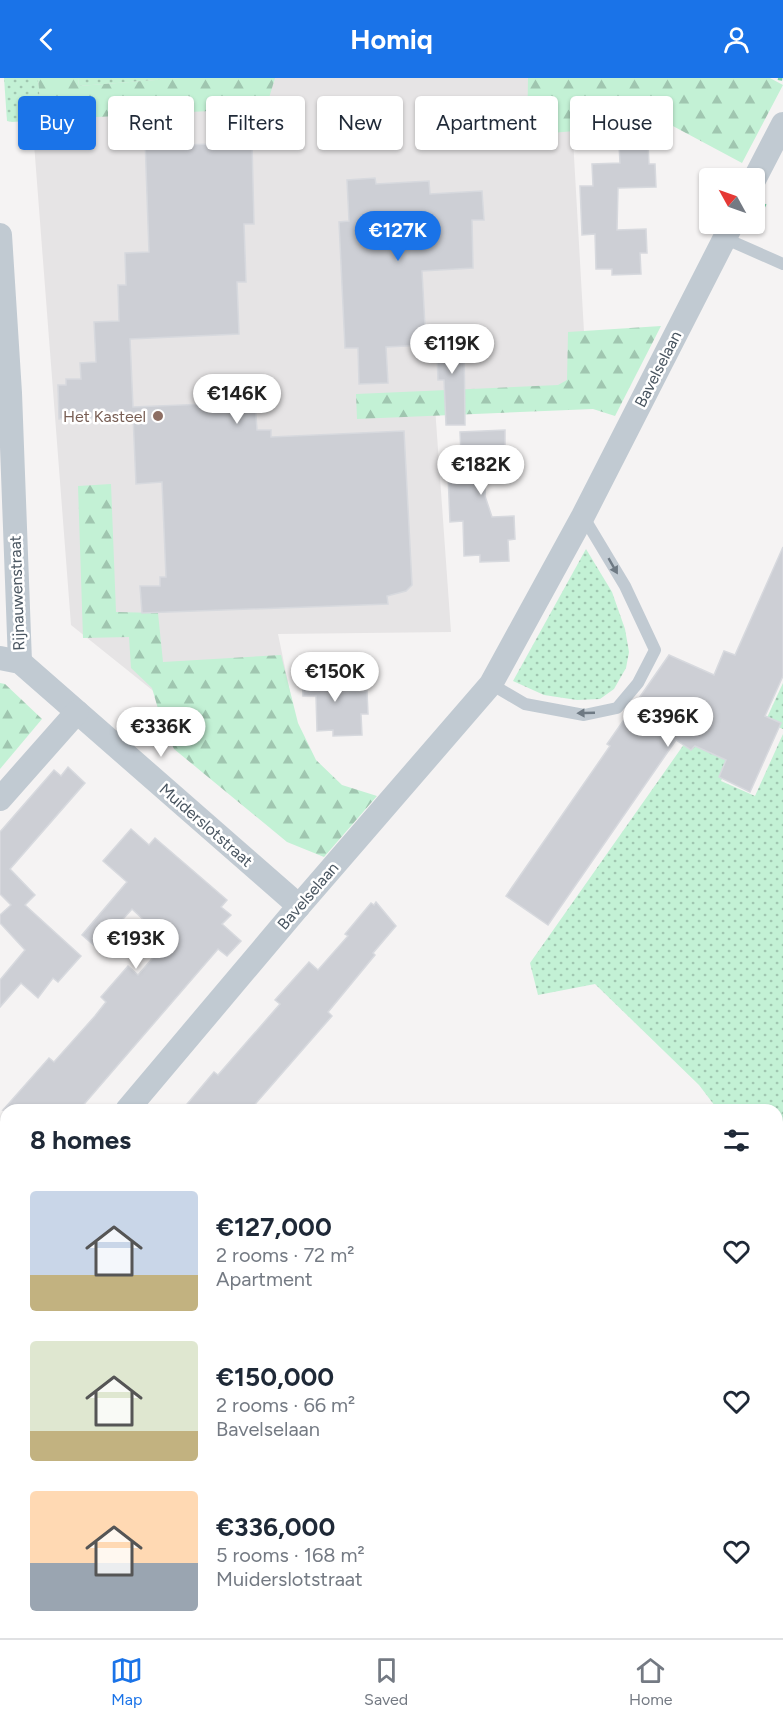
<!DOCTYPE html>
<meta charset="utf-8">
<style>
body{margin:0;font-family:Figtree,sans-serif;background:#f2f2f3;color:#1f2937;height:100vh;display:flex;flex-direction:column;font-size:22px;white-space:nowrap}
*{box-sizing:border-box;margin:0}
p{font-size:20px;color:#747a83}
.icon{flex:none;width:33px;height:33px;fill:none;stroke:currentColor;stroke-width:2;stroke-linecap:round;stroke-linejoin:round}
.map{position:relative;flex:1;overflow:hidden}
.side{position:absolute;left:0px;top:1026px;width:783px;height:534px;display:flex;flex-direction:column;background:#fff;border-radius:18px 18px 0 0;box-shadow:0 2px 4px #0004}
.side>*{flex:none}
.top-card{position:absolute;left:18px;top:18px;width:747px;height:54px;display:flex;gap:12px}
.needle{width:39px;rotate:310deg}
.buttons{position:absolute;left:699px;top:90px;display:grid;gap:12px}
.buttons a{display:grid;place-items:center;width:66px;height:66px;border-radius:6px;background:#fff;box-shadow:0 2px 4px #0004;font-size:30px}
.price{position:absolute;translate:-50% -51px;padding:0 14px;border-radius:21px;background:#fff;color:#222;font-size:20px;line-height:39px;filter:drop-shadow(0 2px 3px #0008)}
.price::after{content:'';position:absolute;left:50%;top:36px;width:18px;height:14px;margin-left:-9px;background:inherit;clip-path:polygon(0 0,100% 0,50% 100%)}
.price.current{background:#1a73e8;color:#fff}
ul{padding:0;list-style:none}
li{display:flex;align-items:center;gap:18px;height:150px;padding:0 30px}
li span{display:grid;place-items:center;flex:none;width:168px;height:120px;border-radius:6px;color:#555}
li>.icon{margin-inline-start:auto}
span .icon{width:72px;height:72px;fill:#fffc;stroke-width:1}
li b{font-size:26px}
h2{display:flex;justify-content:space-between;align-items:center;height:72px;padding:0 30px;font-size:26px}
.chip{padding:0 21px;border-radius:6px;background:#fff;box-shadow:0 2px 4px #0004;font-size:21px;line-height:54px}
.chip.current{background:#1a73e8;color:#fff}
header{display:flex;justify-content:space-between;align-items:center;height:78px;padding:0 30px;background:#1a73e8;color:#fff;font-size:27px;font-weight:700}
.tab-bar{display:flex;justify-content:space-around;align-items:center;height:84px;border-top:2px solid #e0e1e3;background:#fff;font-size:16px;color:#747a83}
.tab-bar a{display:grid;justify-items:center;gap:3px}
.tab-bar .current{color:#1a73e8}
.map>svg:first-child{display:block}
.education{fill:#e6e4e5}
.grass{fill:url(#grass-dots)}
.forest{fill:url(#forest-firs)}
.building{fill:#cdcfd5;stroke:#d7d9de;stroke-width:1.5}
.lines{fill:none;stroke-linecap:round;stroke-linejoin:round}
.path{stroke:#7ad0a6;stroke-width:4;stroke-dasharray:4.5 3;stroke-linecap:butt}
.service{stroke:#c1cad2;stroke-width:12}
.minor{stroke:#c1cad2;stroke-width:24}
.oneway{fill:#6e7983}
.education-dot{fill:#8d6e63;stroke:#fff;stroke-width:2}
.labels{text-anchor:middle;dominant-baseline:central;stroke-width:5;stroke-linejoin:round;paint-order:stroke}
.street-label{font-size:16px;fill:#4a5661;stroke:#fff}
.education-label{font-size:16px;fill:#785e54;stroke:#fff;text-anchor:end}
</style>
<header><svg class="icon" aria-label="back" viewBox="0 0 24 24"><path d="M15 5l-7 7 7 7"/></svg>Homiq<svg class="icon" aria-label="person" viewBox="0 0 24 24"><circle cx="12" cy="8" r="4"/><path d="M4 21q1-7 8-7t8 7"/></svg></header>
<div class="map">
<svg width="783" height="1560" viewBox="0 0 783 1560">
<defs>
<pattern id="grass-dots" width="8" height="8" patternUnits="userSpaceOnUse" patternTransform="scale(1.5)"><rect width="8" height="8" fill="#c3f1d5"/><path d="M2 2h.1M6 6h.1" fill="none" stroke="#a0c6b0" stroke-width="1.8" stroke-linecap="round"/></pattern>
<pattern id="forest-firs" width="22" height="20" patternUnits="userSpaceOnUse" patternTransform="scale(1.5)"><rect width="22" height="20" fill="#c3f1d5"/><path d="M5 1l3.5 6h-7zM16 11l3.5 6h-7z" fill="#a0c6b0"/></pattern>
</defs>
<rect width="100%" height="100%" fill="#f5f3f3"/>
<polygon class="education" points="29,0 609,0 606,57 573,61 588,324 435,329 451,554 278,556 317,744 71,547"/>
<g class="grass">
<polygon points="4,0 38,0 42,42 12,44 7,43"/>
<polygon points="78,0 181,0 79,8"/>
<polygon points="586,471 612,514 625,551 629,574 626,590 614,611 600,621 577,622 544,617 513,603"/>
<polygon points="783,605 783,651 765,644"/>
<polygon points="783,656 783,1133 777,1123 777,1032 718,1032 699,1007 595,906 538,917 530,885 687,662 731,682 721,703 755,718"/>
<polygon points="777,1277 783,1278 783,1338 777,1337"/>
<polygon points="252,1554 370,1554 369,1560 251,1560"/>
</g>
<g class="forest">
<polygon points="38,0 78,0 79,8 181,0 275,0 266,30 42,42"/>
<polygon points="528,0 770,0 783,7 742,85 628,24 604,32 599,51 527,57"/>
<polygon points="661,248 615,338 593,331 357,341 356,316 558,307 567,302 568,254"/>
<polygon points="111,406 116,534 158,535 163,584 281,577 298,645 316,682 342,707 377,718 324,779 287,764 174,671 163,648 152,610 131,590 129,559 83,560 78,408"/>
<polygon points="0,605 5,606 42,641 0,691"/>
</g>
<g class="building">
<polygon points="179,60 179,67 252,65 254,146 244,146 246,204 237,204 239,256 130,261 133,329 255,324 257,352 271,352 271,359 404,353 412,507 406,513 387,518 388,526 142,535 140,508 160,508 160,499 166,499 162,404 136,406 133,338 59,341 58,307 66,307 66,301 81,301 80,285 96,284 94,244 119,243 118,207 126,207 125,175 149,174 145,61"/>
<polygon points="648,65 649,86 655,86 656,109 618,110 617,152 646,151 647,175 640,175 641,196 612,197 612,191 596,191 595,156 582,157 580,108 593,108 592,86 620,85 619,66"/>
<polygon points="375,100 376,106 429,103 430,116 482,113 484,142 472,142 473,190 422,193 426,267 386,269 388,305 359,306 358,270 345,270 339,144 349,143 347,102"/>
<polygon points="436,251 454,251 455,261 464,260 465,347 446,347 444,302 438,302"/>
<polygon points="505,352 505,374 512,373 513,397 486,398 485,418 492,439 514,438 515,461 508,462 509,483 480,484 480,477 464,478 463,443 450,444 448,396 462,398 460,354"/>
<polygon points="783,469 783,598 765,638 781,645 750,714 719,699 726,682 695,668 691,672 676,662 548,847 506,818 610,668 607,666 669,577 714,597 724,573 735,577"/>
<polygon points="337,592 339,614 367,613 368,636 361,636 362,657 333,658 333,652 317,653 316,618 303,618 302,593"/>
<polygon points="68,689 85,705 10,791 35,817 25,827 81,878 58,904 53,900 38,920 21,905 0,929 0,902 25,872 0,845 0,837 11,827 0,816 0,754 54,692 61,698"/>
<polygon points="131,751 149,767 155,760 227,822 221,829 231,837 222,846 241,863 227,878 218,871 79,1032 3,1032 49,980 54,984 95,938 106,924 101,919 128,888 138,897 164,867 156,860 159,856 132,831 97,870 82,857 127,804 103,783"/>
<polygon points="376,824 396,848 373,875 375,877 328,934 332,938 250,1032 182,1032 214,994 218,997 280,926 275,922 309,884 318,892 348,858 345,856 371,825 374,827"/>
</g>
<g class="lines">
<g class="path">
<polyline points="778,0 783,1"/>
<polyline points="756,143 766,123"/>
<polyline points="0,1071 6,1076"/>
</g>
<g class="service">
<polyline points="724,160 783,186"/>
<polyline points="491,606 525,626 584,637 617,630 638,605 655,572 625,508 583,438"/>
</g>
<g class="minor">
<polyline points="754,102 783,46"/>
<polyline points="0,157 10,315 20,584"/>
<polyline points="0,580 20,584 299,828"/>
<polyline points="0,721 77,634"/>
<polyline points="127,1032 299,828 491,606 583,438 732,146"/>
<polyline points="0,1176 6,1170"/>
<polyline points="777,1272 783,1272"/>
<polyline points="0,1435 6,1435"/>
<polyline points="777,1471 783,1471"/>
</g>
</g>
<defs><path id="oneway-solid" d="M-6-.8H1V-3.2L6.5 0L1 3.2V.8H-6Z" transform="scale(1.5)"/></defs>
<g class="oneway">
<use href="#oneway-solid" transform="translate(613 488) rotate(60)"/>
<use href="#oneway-solid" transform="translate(586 635) rotate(178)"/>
</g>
<circle class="education-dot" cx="158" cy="338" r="6"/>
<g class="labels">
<g class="street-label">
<text transform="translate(658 291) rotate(-63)">Bavelselaan</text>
<text transform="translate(17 515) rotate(-92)">Rijnauwenstraat</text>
<text transform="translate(206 747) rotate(41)">Muiderslotstraat</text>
<text transform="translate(308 818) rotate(-49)">Bavelselaan</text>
</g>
<g class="education-label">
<text x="146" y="338">Het Kasteel</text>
</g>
</g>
</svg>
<div class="buttons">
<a><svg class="needle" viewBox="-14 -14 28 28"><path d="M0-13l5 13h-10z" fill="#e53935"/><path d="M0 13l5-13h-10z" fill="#747a83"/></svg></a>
</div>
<b class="price current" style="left:398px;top:184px">€127K</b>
<b class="price" style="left:452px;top:297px">€119K</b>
<b class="price" style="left:237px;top:347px">€146K</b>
<b class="price" style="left:481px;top:418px">€182K</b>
<b class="price" style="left:335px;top:625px">€150K</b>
<b class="price" style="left:668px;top:670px">€396K</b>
<b class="price" style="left:161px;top:680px">€336K</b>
<b class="price" style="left:136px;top:892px">€193K</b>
<div class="top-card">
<a class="chip current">Buy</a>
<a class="chip">Rent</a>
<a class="chip">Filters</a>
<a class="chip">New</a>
<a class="chip">Apartment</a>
<a class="chip">House</a>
</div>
<section class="side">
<h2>8 homes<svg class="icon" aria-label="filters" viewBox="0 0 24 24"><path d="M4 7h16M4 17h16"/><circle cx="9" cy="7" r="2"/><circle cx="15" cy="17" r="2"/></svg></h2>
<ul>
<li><span style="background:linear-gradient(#c9d6e8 70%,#c2b280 0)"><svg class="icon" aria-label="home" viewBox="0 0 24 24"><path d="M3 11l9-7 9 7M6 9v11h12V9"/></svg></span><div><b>€127,000</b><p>2 rooms · 72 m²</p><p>Apartment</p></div><svg class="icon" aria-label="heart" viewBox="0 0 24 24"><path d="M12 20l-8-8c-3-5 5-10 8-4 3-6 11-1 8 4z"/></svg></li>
<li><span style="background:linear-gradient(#dfe7d0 75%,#c2b280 0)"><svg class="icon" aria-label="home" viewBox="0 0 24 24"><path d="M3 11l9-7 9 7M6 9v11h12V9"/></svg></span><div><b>€150,000</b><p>2 rooms · 66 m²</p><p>Bavelselaan</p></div><svg class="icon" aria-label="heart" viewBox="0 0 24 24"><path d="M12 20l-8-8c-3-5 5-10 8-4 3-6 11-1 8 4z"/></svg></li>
<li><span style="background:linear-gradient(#ffd9b3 60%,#9aa5b1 0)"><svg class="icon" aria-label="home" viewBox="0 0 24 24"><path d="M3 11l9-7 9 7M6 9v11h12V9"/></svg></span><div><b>€336,000</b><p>5 rooms · 168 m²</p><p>Muiderslotstraat</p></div><svg class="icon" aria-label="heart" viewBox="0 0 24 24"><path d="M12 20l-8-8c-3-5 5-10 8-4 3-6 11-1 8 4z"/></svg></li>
</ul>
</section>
</div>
<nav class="tab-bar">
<a class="current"><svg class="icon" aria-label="map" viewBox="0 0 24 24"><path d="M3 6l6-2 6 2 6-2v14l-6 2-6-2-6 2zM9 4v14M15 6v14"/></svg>Map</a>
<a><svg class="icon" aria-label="saved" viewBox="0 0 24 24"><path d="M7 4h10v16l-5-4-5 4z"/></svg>Saved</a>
<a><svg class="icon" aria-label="home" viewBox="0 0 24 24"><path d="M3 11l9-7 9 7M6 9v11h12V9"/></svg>Home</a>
</nav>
